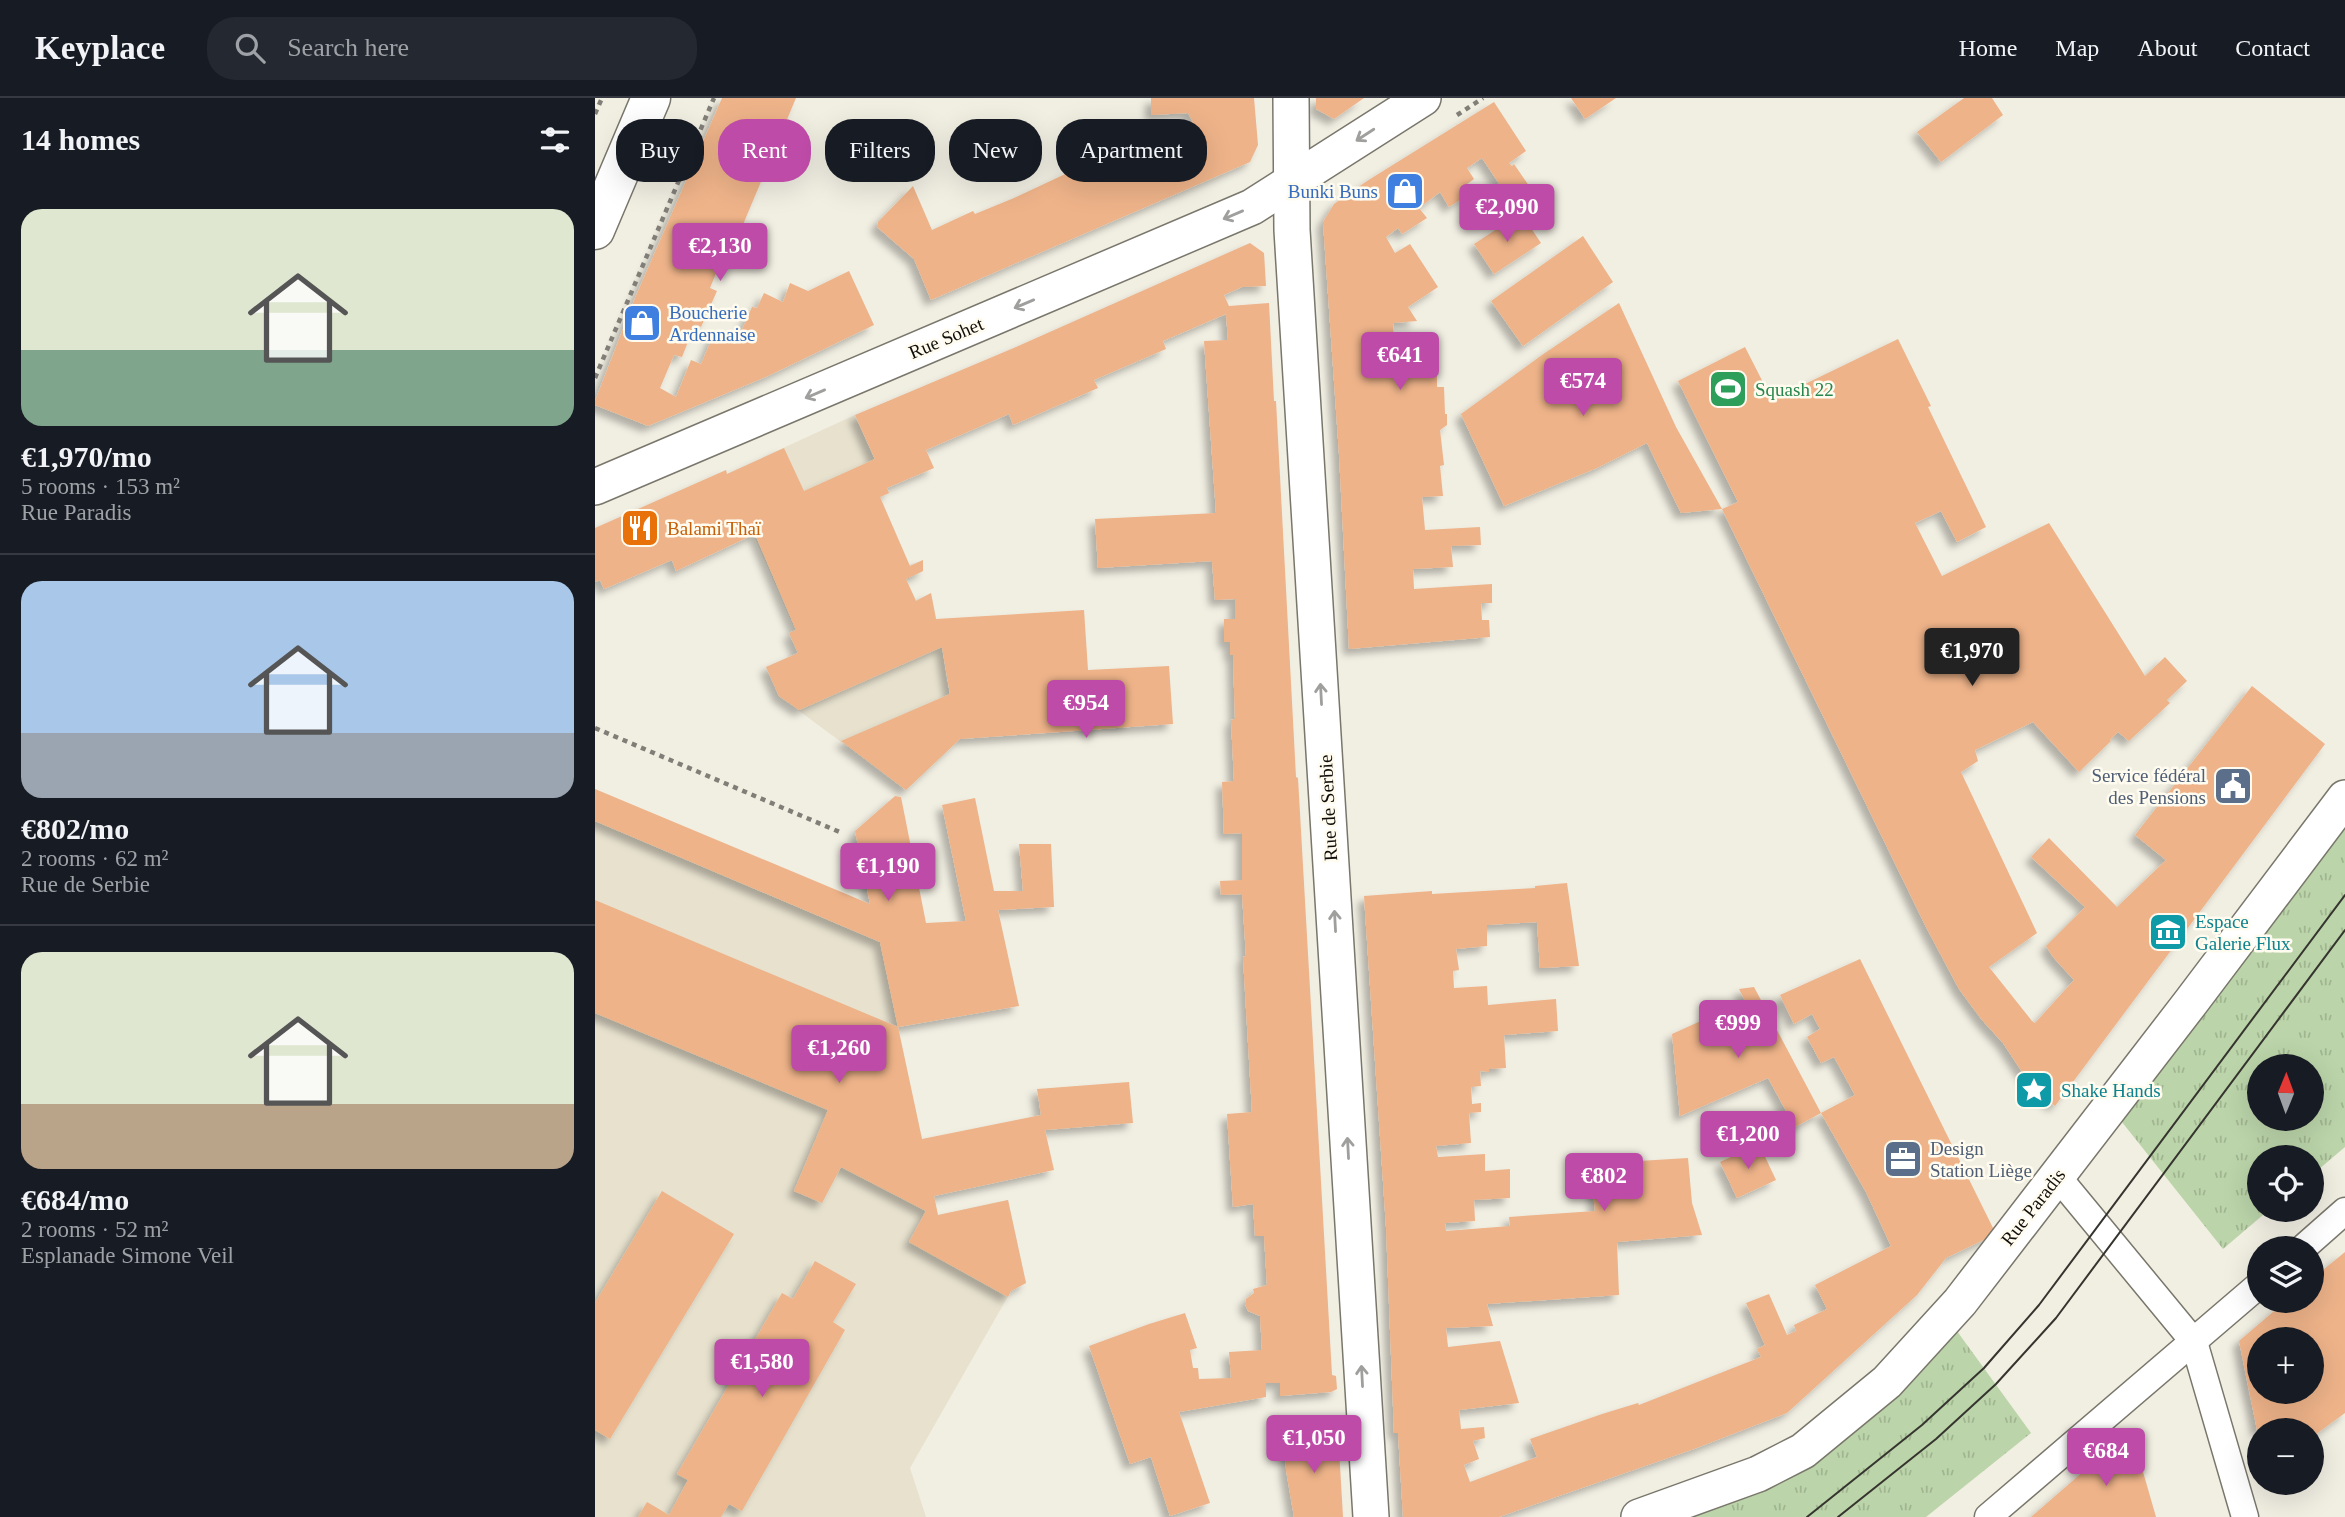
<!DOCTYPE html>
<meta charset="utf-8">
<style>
body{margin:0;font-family:"Times New Roman",serif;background:#242831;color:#f1f3f6;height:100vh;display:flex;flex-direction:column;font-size:26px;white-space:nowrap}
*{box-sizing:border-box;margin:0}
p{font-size:23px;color:#9ea1a6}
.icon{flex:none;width:38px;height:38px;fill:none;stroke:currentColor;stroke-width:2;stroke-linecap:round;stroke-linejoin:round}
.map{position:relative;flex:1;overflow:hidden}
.side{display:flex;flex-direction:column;background:#171b24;width:595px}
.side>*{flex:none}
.guide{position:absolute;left:21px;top:21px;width:665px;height:63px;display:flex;gap:14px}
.needle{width:46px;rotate:1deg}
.tools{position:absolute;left:1652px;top:956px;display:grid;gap:14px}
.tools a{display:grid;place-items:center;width:77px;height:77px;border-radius:50%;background:#171b24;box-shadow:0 7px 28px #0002;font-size:35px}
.price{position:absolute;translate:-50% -60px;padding:0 16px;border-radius:7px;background:#bd4ba7;color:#fff;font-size:23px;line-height:46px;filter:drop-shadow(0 2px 4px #0008)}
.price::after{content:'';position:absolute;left:50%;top:42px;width:21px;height:16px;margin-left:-10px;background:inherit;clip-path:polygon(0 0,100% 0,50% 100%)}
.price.current{background:#222;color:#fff}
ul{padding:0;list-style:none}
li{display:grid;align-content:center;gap:14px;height:371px;padding:0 21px}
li+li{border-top:2px solid #363941}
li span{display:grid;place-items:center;height:217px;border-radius:21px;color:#555}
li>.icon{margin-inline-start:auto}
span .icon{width:126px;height:126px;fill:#fffc;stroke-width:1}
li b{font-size:30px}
h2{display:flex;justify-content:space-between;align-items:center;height:84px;padding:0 21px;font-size:30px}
.tag{padding:0 24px;border-radius:28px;background:#171b24;box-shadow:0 7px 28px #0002;font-size:24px;line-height:63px}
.tag.current{background:#bd4ba7;color:#fff}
header{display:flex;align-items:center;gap:42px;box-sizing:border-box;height:98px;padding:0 35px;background:#171b24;border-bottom:2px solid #363941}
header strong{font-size:33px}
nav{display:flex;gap:38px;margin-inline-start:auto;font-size:24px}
.search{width:490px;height:63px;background:#242831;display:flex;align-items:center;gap:18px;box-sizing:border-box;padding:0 24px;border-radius:28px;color:#9ea1a6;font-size:26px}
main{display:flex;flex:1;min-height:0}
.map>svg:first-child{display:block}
.built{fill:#e7e1ce}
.grass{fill:url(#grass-tufts);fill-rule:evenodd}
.building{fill:#eeb389;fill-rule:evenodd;filter:url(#shadow)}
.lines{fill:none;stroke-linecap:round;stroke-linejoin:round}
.pedestrian-casing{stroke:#79766b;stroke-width:29}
.minor-casing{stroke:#79766b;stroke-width:38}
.tertiary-casing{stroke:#79766b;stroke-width:41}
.path{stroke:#807e76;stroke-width:4.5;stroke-dasharray:5 5;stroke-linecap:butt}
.pedestrian{stroke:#fff;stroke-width:26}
.minor{stroke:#fff;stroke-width:35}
.tertiary{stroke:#fff;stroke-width:38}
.tram{stroke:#36342f;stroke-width:2}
.oneway{stroke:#9f9f9d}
.labels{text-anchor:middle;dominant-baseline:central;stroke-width:5;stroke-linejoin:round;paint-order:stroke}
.shop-label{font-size:19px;fill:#366cbe;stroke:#fffbef;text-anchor:end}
.street-label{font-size:19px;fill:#100e0a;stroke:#fffbef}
.leisure-label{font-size:19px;fill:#27864d;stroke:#fffbef;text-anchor:start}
.food-label{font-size:19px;fill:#c56008;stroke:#fffbef;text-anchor:start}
.service-label{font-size:19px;fill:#4e5e75;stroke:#fffbef;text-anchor:end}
.culture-label{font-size:19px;fill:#0d838f;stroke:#fffbef;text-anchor:start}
</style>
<header>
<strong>Keyplace</strong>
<div class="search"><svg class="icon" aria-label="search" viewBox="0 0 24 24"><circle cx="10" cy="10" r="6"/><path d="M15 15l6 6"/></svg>Search here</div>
<nav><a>Home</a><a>Map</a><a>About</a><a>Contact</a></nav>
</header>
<main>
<section class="side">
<h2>14 homes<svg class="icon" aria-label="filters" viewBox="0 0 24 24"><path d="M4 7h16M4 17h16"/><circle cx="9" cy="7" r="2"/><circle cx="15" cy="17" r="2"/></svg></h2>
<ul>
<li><span style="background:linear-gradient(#dfe7d0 65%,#7fa58c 0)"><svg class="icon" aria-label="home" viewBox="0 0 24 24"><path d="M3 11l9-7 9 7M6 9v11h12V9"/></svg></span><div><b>€1,970/mo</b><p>5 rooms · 153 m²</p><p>Rue Paradis</p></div></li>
<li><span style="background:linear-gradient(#a9c7e8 70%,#9aa5b1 0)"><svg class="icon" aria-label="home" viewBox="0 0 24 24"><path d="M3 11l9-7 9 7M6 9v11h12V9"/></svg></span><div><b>€802/mo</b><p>2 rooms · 62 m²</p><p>Rue de Serbie</p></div></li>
<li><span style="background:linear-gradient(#dfe7d0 70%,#b9a48a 0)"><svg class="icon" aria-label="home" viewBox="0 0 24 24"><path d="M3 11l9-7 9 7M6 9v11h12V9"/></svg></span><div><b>€684/mo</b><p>2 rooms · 52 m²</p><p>Esplanade Simone Veil</p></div></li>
</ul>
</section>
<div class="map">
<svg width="1750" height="1419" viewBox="0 0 1750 1419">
<defs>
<pattern id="grass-tufts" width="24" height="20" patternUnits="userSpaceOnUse" patternTransform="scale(1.75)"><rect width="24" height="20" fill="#bbd4a9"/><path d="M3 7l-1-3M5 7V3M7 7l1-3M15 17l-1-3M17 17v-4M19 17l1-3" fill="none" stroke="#a0b590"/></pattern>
<filter id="shadow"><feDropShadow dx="-6" dy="6" stdDeviation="3.5" flood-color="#0004"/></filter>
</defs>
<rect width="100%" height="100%" fill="#f1eee2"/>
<g class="built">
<polygon points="260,317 294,395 285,399 314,467 328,462 328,473 311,482 321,502 336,495 347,549 351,581 365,641 311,692 184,598 171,569 203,555 194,535 200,532 132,376"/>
<polygon points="0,723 285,844 343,1117 413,1102 431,1185 416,1193 315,1370 331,1419 0,1419"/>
</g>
<g class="grass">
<path d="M1750 699V1049L1717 1077V1059H1664V1111H1675L1628 1151 1515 1009ZM1664 968H1717V1020H1664Z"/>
<polygon points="1351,1218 1436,1335 1331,1419 1044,1419 1163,1376"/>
</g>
<g class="building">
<polygon points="127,0 201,0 134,160 128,158 115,190 122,193 106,229 100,226 87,259 79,257 65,290 81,299 96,262 106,266 120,233 143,241 157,209 162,210 169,195 188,204 195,185 213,193 254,173 279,227 173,278 53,328 0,307 0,303 40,200"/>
<polygon points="556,0 659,0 663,47 655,64 336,202 319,161 282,129 283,124 318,88 337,132 378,113 380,116 419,100 496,64 498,68 530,55 598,24 593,15 556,17"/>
<polygon points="721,0 769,0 739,21 721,11"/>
<polygon points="976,0 1021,0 990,21"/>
<polygon points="1369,0 1397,0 1408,17 1346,64 1322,34"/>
<polygon points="899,4 931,53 914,65 917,68 919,66 943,101 923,114 887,60 872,70 879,81 868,89 873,97 854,109 845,94 824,110 832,120 807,136 803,130 791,139 800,155 815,146 843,189 813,209 822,223 798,225 800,261 822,259 822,278 842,277 842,289 849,289 850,316 852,316 852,327 845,332 849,367 845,368 848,398 827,399 830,432 885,429 886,447 856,448 858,469 818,471 819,491 897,486 897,505 886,505 887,522 894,522 895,539 754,551 744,356 728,124 739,106 772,83"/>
<polygon points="926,115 946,145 899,176 879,146"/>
<polygon points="988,138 1018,184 928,248 896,203"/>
<polygon points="655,145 669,155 671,188 647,189 629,197 634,208 674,205 679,303 681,303 701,679 703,680 737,1277 741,1278 742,1291 736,1294 685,1298 685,1285 671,1285 671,1299 584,1314 615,1405 575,1418 556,1359 535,1366 494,1248 554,1226 590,1215 602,1250 595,1252 598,1270 603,1270 604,1281 636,1280 634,1254 667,1252 665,1218 653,1213 650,1206 651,1201 659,1195 658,1191 672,1187 669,1138 660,1138 658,1106 638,1109 632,1016 657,1014 648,859 651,858 647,796 626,797 625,783 647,782 647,735 629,736 627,684 639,683 636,622 640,621 638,560 638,557 635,557 635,544 629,544 629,521 640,521 640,501 620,502 617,463 503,470 500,421 621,415 609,243 633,242 631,216 568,243 571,251 499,282 503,290 418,327 414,316 331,352 339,370 292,390 294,395 285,399 315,468 328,462 328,473 311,481 321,503 336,495 341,521 489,512 493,572 574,568 578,626 365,641 311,692 246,643 355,596 347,549 204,612 184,598 171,569 203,555 194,535 201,532 160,436 81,473 77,462 9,491 5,482 0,484 0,430 131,372 132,376 189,350 209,393 280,361 260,317 421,249"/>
<polygon points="1024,205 1081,329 1127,411 1086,415 1052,345 1002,370 909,408 866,316 947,257"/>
<polygon points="1303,241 1336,308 1333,309 1391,429 1362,444 1346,413 1320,425 1347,478 1454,425 1550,578 1570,559 1592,583 1572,602 1575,605 1534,643 1523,634 1515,642 1516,643 1484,674 1438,624 1380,652 1383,663 1366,674 1442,835 1394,869 1437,923 1440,925 1479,882 1458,859 1451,848 1490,809 1436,759 1454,740 1522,809 1571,762 1540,737 1657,588 1730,646 1460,1008 1439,992 1408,945 1387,922 1364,891 1331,829 1127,411 1143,404 1083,283 1150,249 1177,302"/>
<polygon points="0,691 275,806 260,733 300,698 306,699 331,825 371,823 347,707 380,700 399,793 428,793 424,746 456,746 459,809 403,812 424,908 303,929 285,844 0,723"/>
<polygon points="972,785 984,868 945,870 942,824 892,827 892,848 861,851 864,872 858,873 859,890 892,888 893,907 961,901 963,933 909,937 911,970 894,971 894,974 885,973 886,988 876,989 877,1006 886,1005 886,1014 874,1015 876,1045 841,1048 843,1059 890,1056 890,1073 915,1071 915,1100 879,1102 880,1123 850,1125 851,1133 915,1128 914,1119 1000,1113 995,1066 1093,1060 1097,1105 1107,1137 1022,1144 1024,1197 892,1206 898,1228 851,1230 853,1249 905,1243 924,1305 864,1312 866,1331 889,1329 890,1340 878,1343 884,1361 869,1367 875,1384 942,1359 935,1341 1007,1316 1043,1305 1044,1307 1166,1259 1162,1251 1170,1247 1151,1205 1174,1196 1192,1237 1201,1233 1199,1227 1232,1211 1220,1187 1296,1148 1271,1094 1226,1015 1260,997 1239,959 1226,965 1212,939 1225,931 1217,916 1199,926 1185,897 1265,861 1401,1136 1351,1160 1322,1197 1192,1315 1099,1351 904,1419 808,1419 803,1335 799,1335 791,1129 769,798 837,793 837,796 940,790 940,788"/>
<polygon points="0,802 303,929 327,1041 446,1017 442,991 534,984 538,1025 450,1032 459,1072 339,1098 343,1117 413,1102 431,1185 416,1193 413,1199 314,1144 331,1113 246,1069 227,1105 199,1093 233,1012 0,915"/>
<polygon points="1159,889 1226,1015 1200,1029 1173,980 1085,1018 1077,936 1150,903 1144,891"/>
<polygon points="1164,1046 1181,1082 1142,1100 1125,1064"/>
<polygon points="67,1093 139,1136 15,1341 0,1332 0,1205"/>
<path d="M1750 1154V1315L1717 1339V1332H1662L1644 1243 1692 1202H1717V1181ZM1664 1241H1717V1293H1664Z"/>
<polygon points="220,1163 261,1186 238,1224 250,1232 147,1413 134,1406 126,1419 43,1419 52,1404 74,1417 93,1382 82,1376 187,1195 198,1201"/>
<polygon points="1536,1332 1561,1419 1436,1419"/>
<polygon points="743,1334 748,1419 699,1419 691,1372 690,1337"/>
</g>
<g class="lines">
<defs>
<g id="pedestrian">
<polyline points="1462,1078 1599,1244 1650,1419"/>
<polyline points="1708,1150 1750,1113"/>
<polyline points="1393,1419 1664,1187"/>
</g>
<g id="minor">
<polyline points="696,0 697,132 776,1419"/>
<polyline points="0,389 657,109 828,0"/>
<polyline points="1044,1419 1163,1376 1208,1353 1292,1284 1365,1204 1596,904 1750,700"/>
</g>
<polyline id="tertiary" points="0,132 56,0"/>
</defs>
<use href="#pedestrian" class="pedestrian-casing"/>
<use href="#minor" class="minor-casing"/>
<use href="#tertiary" class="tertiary-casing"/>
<g class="path">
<polyline points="0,16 7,0"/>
<polyline points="862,17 888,0"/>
<polyline points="0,280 119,0"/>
<polyline points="0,630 247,735"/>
</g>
<use href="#pedestrian" class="pedestrian"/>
<use href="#minor" class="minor"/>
<use href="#tertiary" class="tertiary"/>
<g class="tram">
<polyline points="1212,1419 1327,1327 1389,1270 1444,1207 1750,797"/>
<polyline points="1243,1419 1341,1341 1401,1286 1461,1220 1750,832"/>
</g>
</g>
<defs><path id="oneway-shaft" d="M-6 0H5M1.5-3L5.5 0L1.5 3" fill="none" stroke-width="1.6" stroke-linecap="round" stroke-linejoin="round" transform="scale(1.75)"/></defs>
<g class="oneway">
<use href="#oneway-shaft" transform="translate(770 37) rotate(147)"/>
<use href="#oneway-shaft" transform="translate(638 117) rotate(157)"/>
<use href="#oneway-shaft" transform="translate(429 206) rotate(157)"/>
<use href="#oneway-shaft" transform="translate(220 296) rotate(157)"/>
<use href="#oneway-shaft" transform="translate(726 596) rotate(-93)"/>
<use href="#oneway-shaft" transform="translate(740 823) rotate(-93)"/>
<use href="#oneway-shaft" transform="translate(753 1050) rotate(-93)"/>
<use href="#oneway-shaft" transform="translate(767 1278) rotate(-93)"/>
</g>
<defs>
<symbol id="shop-square" viewBox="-11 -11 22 22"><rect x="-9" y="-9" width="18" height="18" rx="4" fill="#3f7fe0" stroke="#fffbef"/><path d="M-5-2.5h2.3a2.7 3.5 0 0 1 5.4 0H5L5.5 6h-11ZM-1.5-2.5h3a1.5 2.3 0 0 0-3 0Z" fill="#fff"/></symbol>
<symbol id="stadium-square" viewBox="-11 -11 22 22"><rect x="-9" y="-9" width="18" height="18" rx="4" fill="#2e9e5b" stroke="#fffbef"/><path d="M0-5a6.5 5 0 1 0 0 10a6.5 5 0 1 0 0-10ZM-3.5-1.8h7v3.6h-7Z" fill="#fff"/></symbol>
<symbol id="restaurant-square" viewBox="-11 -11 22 22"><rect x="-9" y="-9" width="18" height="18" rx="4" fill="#e8710a" stroke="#fffbef"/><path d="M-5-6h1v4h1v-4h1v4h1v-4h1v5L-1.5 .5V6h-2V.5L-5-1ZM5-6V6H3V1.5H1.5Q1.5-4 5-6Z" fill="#fff"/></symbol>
<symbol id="civic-square" viewBox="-11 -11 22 22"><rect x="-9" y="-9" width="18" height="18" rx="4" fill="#5c6f8a" stroke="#fffbef"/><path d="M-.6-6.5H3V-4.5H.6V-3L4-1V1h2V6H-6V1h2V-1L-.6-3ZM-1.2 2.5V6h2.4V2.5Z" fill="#fff"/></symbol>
<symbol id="museum-square" viewBox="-11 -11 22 22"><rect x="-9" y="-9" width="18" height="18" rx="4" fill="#0f9aa8" stroke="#fffbef"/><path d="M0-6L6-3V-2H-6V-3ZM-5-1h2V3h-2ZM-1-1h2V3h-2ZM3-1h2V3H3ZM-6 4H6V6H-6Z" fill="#fff"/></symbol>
<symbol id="sight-square" viewBox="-11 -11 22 22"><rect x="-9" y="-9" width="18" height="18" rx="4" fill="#0f9aa8" stroke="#fffbef"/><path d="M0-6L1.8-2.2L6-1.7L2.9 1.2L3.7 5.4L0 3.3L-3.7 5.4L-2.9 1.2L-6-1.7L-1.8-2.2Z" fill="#fff"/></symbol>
<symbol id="office-square" viewBox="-11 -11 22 22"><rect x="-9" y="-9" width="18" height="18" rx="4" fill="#5c6f8a" stroke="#fffbef"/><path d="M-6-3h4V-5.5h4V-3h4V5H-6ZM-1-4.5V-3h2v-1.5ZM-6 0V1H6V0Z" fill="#fff"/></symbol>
</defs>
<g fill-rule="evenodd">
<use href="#shop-square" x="788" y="71" width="44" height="44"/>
<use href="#shop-square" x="25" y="203" width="44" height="44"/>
<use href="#stadium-square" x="1111" y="269" width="44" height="44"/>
<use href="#restaurant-square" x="23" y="408" width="44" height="44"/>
<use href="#civic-square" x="1616" y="666" width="44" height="44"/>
<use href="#museum-square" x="1551" y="812" width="44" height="44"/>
<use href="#sight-square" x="1417" y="970" width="44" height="44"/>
<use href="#office-square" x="1286" y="1039" width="44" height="44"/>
</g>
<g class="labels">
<g class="shop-label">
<text x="783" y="93">Bunki Buns</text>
<text x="74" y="214" text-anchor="start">Boucherie<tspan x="74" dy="22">Ardennaise</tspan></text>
</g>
<g class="street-label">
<text transform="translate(351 240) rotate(-23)">Rue Sohet</text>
<text transform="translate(733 710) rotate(-93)">Rue de Serbie</text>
<text transform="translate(1438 1109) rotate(-52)">Rue Paradis</text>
</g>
<g class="leisure-label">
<text x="1160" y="291">Squash 22</text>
</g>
<g class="food-label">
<text x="72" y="430">Balami Thaï</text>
</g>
<g class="service-label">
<text x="1611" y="677">Service fédéral<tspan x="1611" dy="22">des Pensions</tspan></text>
<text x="1335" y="1050" text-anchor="start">Design<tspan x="1335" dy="22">Station Liège</tspan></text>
</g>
<g class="culture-label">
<text x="1600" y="823">Espace<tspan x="1600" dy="22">Galerie Flux</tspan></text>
<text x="1466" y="992">Shake Hands</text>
</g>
</g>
</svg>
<div class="tools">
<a><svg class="needle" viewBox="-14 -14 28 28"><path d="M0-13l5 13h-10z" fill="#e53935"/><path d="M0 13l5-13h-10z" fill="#9ea1a6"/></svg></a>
<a><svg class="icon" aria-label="locate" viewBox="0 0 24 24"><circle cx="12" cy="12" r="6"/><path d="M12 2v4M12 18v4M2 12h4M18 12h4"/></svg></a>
<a><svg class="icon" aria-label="layers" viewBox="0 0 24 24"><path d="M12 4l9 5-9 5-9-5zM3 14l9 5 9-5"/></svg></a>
<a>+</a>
<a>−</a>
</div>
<b class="price" style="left:912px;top:146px">€2,090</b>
<b class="price" style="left:125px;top:185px">€2,130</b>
<b class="price" style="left:805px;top:294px">€641</b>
<b class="price" style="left:988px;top:320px">€574</b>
<b class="price current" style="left:1377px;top:590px">€1,970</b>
<b class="price" style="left:491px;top:642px">€954</b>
<b class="price" style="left:293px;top:805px">€1,190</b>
<b class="price" style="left:1143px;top:962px">€999</b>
<b class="price" style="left:244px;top:987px">€1,260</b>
<b class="price" style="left:1153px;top:1073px">€1,200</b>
<b class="price" style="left:1009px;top:1115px">€802</b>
<b class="price" style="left:167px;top:1301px">€1,580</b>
<b class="price" style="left:719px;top:1377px">€1,050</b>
<b class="price" style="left:1511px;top:1390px">€684</b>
<div class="guide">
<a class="tag">Buy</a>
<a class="tag current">Rent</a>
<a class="tag">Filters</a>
<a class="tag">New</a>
<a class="tag">Apartment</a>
</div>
</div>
</main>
